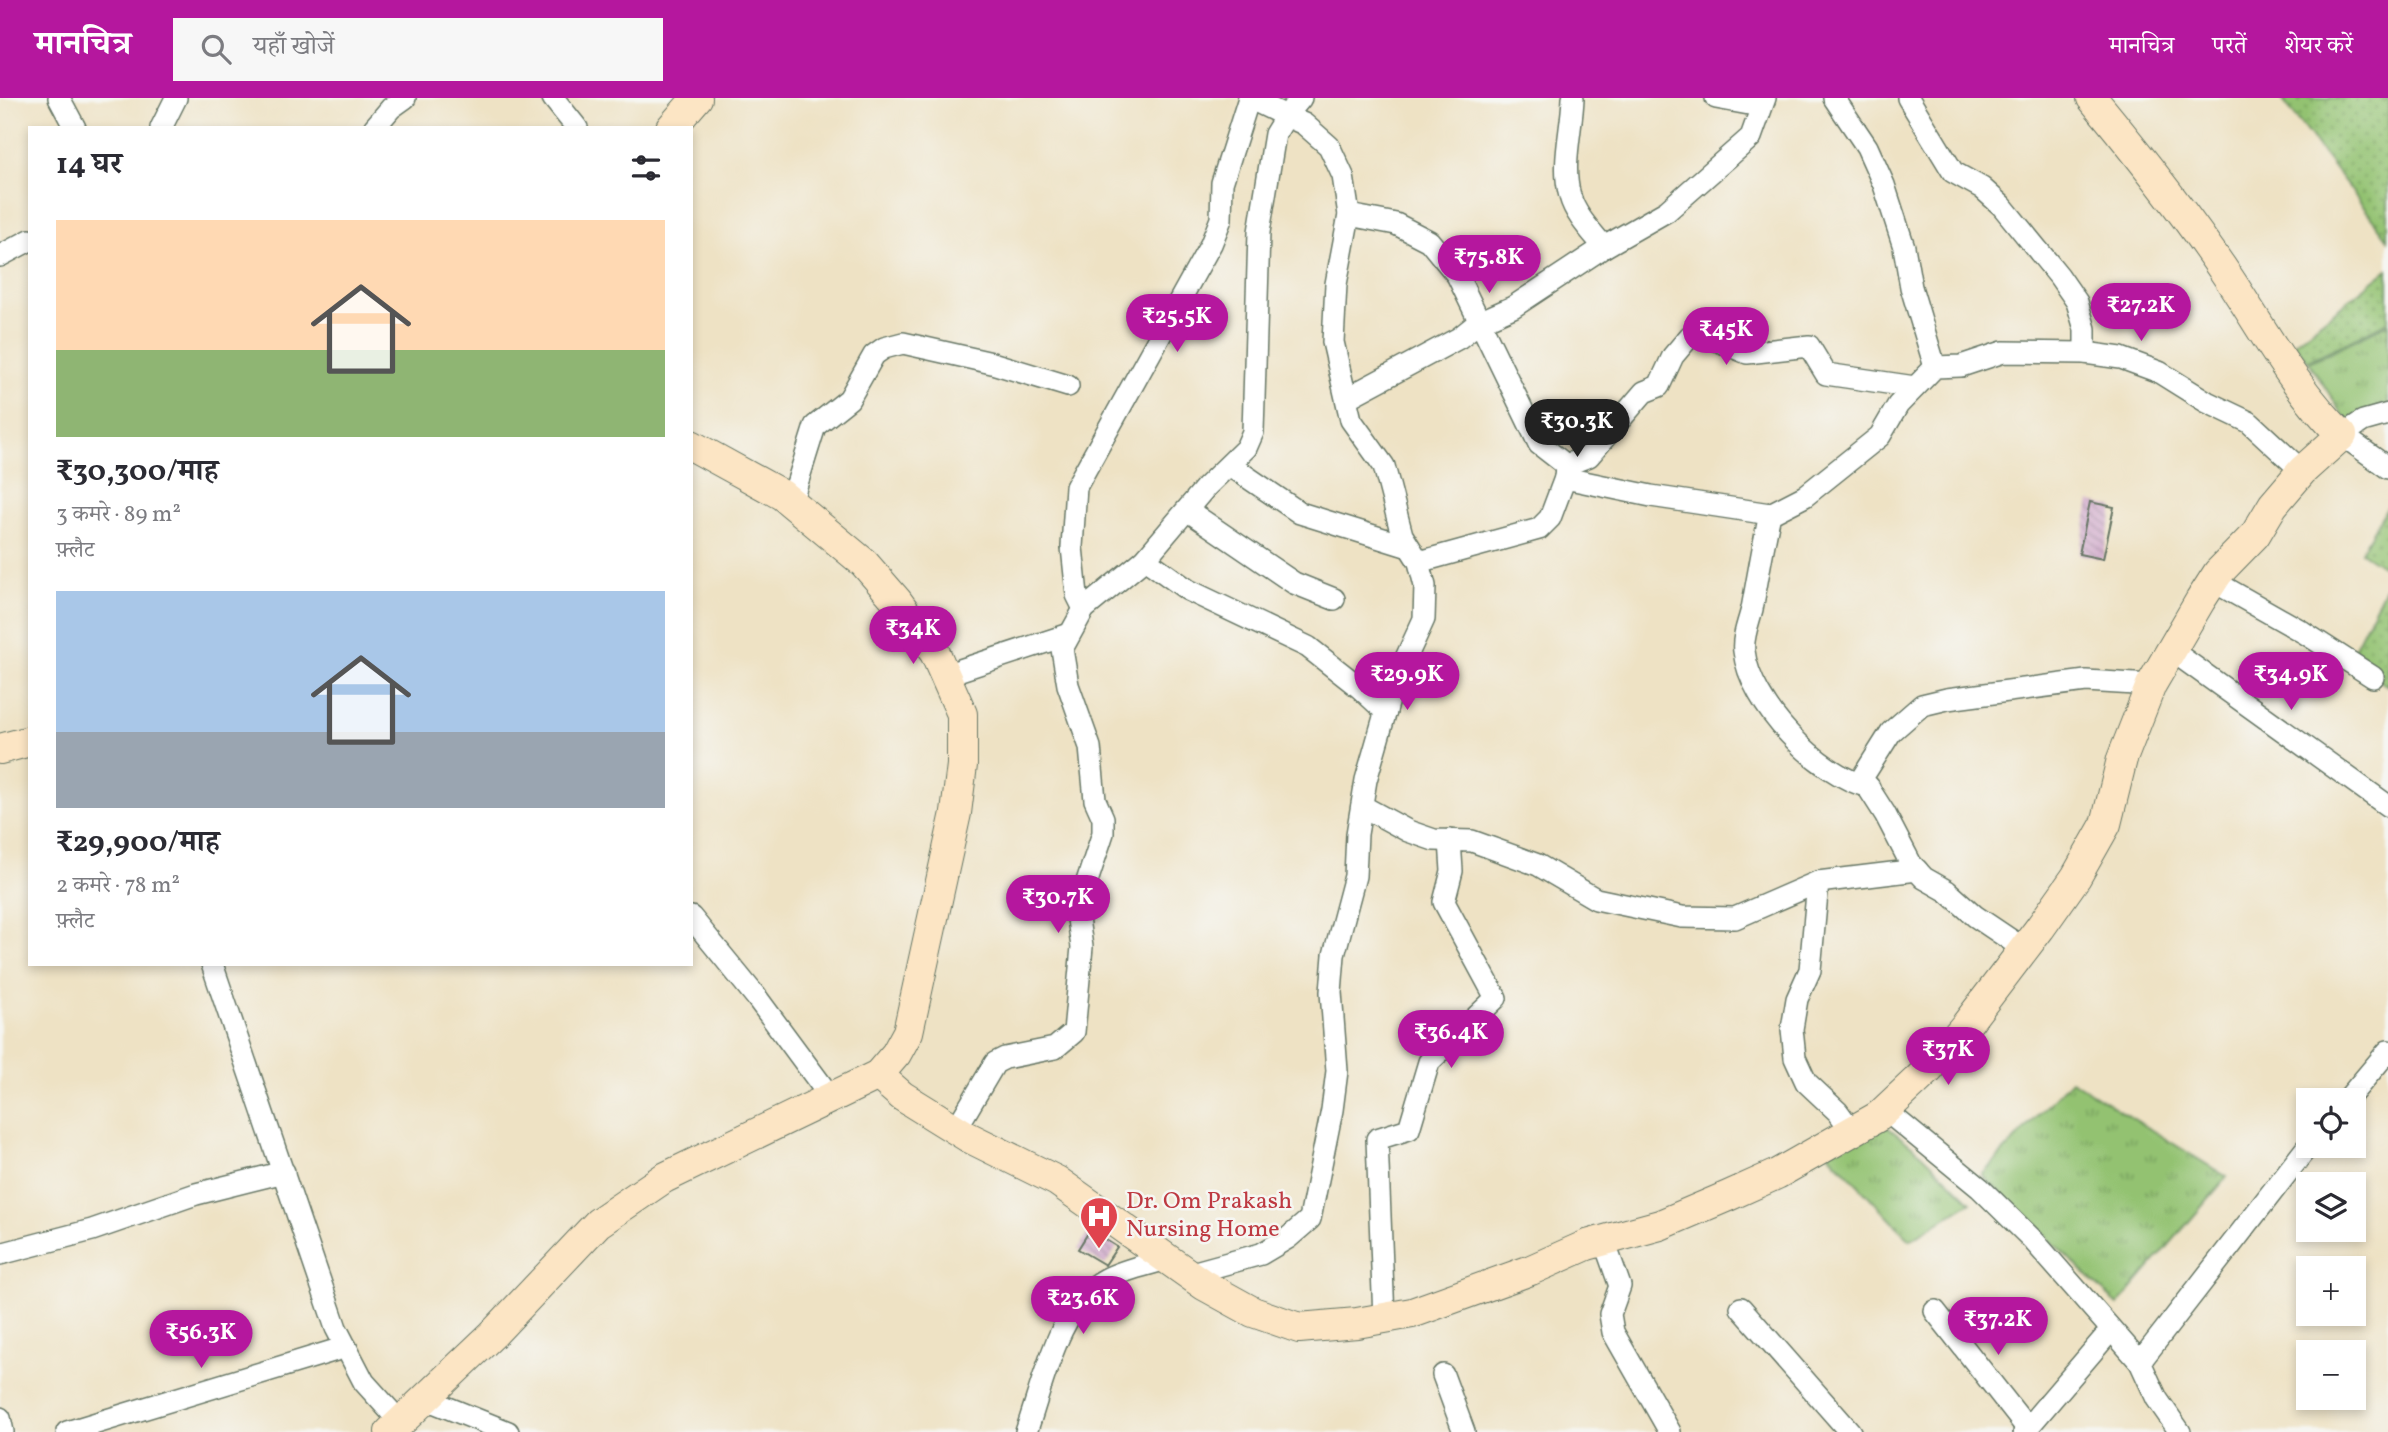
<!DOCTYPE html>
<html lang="hi">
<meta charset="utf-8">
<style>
body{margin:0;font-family:Vollkorn,"Noto Serif Devanagari",serif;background:#f7f7f7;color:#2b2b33;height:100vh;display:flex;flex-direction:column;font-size:26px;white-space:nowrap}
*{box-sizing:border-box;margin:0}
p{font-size:23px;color:#7c7c81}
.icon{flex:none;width:38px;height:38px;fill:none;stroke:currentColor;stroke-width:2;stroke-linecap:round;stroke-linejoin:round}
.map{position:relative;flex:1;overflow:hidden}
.panel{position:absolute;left:28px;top:28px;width:665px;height:840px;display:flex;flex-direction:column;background:#fff;border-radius:0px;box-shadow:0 4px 10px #0003}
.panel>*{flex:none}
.tools{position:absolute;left:2296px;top:990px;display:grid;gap:14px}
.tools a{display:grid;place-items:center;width:70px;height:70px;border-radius:0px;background:#fff;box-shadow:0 4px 10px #0003;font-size:35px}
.price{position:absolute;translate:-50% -60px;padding:0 16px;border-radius:24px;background:#b5179e;color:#fff;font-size:23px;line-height:46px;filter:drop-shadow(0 2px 4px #0008)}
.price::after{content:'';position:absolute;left:50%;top:42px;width:21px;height:16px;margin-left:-10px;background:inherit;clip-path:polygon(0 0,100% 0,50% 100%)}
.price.selected{background:#222;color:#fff}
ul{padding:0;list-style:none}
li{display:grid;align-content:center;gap:14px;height:371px;padding:0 28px}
li span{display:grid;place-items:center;height:217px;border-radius:0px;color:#555}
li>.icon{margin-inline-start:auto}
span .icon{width:126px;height:126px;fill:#fffc;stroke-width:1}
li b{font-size:30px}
h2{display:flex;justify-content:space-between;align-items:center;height:84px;padding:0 28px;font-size:30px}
header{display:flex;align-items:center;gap:42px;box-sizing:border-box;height:98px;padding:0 35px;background:#b5179e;color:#fff}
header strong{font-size:33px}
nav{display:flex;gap:38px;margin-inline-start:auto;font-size:24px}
.search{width:490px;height:63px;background:#f7f7f7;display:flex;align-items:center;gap:18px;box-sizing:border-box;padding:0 24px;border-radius:0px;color:#7c7c81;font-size:26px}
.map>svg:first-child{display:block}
.grass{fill:url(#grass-dots);stroke:#598052;stroke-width:2}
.park{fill:url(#park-tufts);stroke:#598052;stroke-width:2}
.building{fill:url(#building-back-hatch)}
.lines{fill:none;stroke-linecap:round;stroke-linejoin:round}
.street-casing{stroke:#677766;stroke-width:24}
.secondary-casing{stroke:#677766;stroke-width:32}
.street{stroke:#fff;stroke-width:21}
.secondary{stroke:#fce5c4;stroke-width:30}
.labels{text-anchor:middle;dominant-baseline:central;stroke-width:5;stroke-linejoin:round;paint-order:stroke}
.health-label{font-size:24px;fill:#be3a42;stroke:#f6f6f2;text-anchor:start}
</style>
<header>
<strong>मानचित्र</strong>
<div class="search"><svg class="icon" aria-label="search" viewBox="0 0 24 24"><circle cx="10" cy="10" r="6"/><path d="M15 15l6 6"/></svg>यहाँ खोजें</div>
<nav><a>मानचित्र</a><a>परतें</a><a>शेयर करें</a></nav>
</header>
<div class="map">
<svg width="2388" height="1334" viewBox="0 0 2388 1334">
<defs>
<pattern id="grass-dots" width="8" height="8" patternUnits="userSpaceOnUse" patternTransform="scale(1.75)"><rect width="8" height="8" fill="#93c271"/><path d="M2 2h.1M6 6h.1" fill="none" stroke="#779f5e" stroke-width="1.8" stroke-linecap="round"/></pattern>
<pattern id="park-tufts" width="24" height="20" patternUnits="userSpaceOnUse" patternTransform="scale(1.75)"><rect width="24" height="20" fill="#93c271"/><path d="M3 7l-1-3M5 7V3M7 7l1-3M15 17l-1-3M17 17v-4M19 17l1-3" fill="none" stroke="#779f5e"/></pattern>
<pattern id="building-back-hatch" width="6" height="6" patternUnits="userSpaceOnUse" patternTransform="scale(1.75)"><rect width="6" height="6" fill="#d1aacb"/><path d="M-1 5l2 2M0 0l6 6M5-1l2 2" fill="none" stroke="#a98ca6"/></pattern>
</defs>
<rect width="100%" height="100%" fill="#f6f6f2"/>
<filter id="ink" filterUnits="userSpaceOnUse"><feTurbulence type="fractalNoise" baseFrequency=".0143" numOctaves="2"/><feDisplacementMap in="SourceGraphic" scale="14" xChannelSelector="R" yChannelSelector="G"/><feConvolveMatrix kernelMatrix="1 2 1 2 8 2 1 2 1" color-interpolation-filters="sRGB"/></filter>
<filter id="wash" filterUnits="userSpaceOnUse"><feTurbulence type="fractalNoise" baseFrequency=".00686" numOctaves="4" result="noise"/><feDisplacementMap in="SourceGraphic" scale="28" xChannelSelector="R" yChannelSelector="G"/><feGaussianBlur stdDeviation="1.57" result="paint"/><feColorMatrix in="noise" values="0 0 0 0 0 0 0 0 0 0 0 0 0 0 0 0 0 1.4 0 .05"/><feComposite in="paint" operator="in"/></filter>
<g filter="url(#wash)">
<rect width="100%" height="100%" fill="#eee2c4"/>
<g class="grass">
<polygon points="2281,0 2388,0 2388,141"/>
<polygon points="2388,171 2388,224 2308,263 2294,245"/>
<polygon points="2388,407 2388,472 2361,454"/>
<polygon points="2388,484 2388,588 2347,564"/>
</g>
<g class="park">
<polygon points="2388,226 2388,310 2349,327 2309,264"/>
<polygon points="2071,982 2227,1079 2118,1207 1982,1077"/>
<polygon points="1881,1024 1922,1056 1971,1104 1910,1142 1828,1055"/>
</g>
<g id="blocks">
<g class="building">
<polygon points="2090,404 2114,409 2103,461 2079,456"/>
<polygon points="1090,1132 1117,1149 1105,1167 1078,1151"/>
</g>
</g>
</g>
<g filter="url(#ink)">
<use href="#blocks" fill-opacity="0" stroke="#677766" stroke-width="2"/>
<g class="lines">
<defs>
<g id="street">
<polyline points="59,0 75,30"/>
<polyline points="553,0 577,30"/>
<polyline points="1716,0 1760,8"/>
<polyline points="1834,0 1867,49 1884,87 1904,149 1911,189 1935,269"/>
<polyline points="1908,0 1953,74 1982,90 2002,108 2059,178 2077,204 2085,231 2085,255"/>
<polyline points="161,30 176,0"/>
<polyline points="374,30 391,10 405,0"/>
<polyline points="1349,117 1396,126 1429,143 1457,177 1539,346 1566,367"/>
<polyline points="1604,149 1667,113 1751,39 1765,0"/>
<polyline points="0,158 30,142"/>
<path d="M1347 300 1459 240 1479 224 1513 209 1604 149C1592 134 1575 117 1570 98 1561 67 1572 32 1573 0"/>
<polyline points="2388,316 2363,323 2342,337 2388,370"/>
<polyline points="1231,368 1300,415 1409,449"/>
<polyline points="1565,380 1566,367 1589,358 1644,294 1659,288 1673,258 1690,238 1709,239 1747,255 1809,248 1826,276 1915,289"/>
<polyline points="791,405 815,328 849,301 874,257 884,250 903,245 992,265 1068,288"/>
<polyline points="1187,412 1294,485 1334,501"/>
<polyline points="1145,461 1188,492 1308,549 1360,590 1386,614"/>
<polyline points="1419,464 1539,431 1550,420 1565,380 1651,398 1770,416"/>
<polyline points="2213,483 2303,534 2373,579"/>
<polyline points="1084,511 1077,497 1072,449 1076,389 1211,146 1221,121 1222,85 1249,0"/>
<polyline points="2171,552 2388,708"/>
<polyline points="945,577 1067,537"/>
<path d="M1869 689C1818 677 1750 606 1744 553 1742 540 1749 523 1752 511 1758 479 1763 448 1770 416L1805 398 1880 338 1898 307 1935 269 1961 268 2003 254 2085 255 2121 260 2159 274 2207 304 2249 324 2302 373"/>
<polyline points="1362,708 1408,733 1434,742 1472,743 1538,767 1596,801 1682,819 1735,820 1818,784 1917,772"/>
<polyline points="1818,784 1810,872 1797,901 1792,931 1795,960 1806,984 1838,1014 1852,1033"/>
<polyline points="691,819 757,900 831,1000"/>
<polyline points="2024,851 1975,818 1947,793 1924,780 1911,766 1885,716 1862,680 1891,634 1922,607 1947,601 2086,583 2151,587"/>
<polyline points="212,866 336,1230 364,1284 401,1325"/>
<polyline points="2346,1003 2388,953"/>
<polyline points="1885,1012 1980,1090 2033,1142 2140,1264 2308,1048"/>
<polyline points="956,1031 995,965 1005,960 1055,950 1074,934 1082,849 1077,814 1103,735 1103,720 1095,702 1090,649 1068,587 1062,551 1084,511 1145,461 1206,389 1246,350 1253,334 1259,134 1275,36 1286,18 1249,0"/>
<polyline points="1604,1143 1620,1188 1610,1216 1613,1234 1670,1334"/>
<polyline points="0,1156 92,1132 196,1096 284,1074"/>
<polyline points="1188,1176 1261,1156 1288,1140 1310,1121 1332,1012 1337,973 1331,894 1334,857 1355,778 1357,736 1366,682 1393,588 1424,521 1425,488 1419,464 1402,437 1384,368 1351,322 1333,244 1336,186 1349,117 1343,78 1329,48 1304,26 1286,18 1301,0"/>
<polyline points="1741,1210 1850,1334"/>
<polyline points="1935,1213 2027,1330"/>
<polyline points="1384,1221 1377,1041 1409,1031 1429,964 1496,900 1444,804 1452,773 1450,742"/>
<polyline points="2140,1264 2157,1301 2180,1334"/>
<polyline points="1443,1277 1464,1334"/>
<polyline points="426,1301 508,1334"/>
<polyline points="0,1320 3,1334"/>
<polyline points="67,1334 346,1249"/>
<path d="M1026 1334C1043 1287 1058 1206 1106 1181 1125 1171 1147 1167 1167 1161"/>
<polyline points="2024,1334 2111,1232"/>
</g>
<g id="secondary">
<polyline points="671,30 697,0"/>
<polyline points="0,651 30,643"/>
<path d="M878 977 902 998 968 1039 1057 1083 1204 1187 1253 1214 1299 1230 1357 1225 1412 1215 1531 1172 1587 1147 1660 1127 1728 1098 1777 1076 1879 1018 1929 971 1966 927 2040 830 2076 779 2106 726 2122 661 2151 587 2200 503 2218 475 2255 437 2273 407 2302 373 2342 337C2296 293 2265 235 2230 182 2188 119 2140 58 2092 0"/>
<polyline points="390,1334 493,1236 598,1125 664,1080 878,977 896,956 908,934 956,715 962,667 962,616 935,555 897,503 864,465 782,397 691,347"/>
</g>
</defs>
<use href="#street" class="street-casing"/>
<use href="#secondary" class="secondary-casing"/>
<use href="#street" class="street"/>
<use href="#secondary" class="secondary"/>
</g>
</g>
<defs>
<symbol id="hospital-pin" viewBox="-11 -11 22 30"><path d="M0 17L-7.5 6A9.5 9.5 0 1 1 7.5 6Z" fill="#e0444e" stroke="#f6f6f2"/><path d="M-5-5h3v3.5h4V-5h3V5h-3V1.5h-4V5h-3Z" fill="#fff"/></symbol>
</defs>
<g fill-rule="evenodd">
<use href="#hospital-pin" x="1077" y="1096" width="44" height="60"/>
</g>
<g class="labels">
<g class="health-label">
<text x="1126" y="1104">Dr. Om Prakash<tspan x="1126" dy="28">Nursing Home</tspan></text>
</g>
</g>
</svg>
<div class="tools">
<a><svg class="icon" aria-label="locate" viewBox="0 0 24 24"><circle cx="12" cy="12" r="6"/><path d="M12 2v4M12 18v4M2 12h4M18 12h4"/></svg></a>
<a><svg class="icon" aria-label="layers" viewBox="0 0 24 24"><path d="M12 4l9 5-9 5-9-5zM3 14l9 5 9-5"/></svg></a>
<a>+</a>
<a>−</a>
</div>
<b class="price" style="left:1489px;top:197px">₹75.8K</b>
<b class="price" style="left:2141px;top:245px">₹27.2K</b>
<b class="price" style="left:1177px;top:256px">₹25.5K</b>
<b class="price" style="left:1726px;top:269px">₹45K</b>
<b class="price selected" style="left:1577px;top:361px">₹30.3K</b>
<b class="price" style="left:913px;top:568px">₹34K</b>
<b class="price" style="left:1407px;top:614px">₹29.9K</b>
<b class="price" style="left:2291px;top:614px">₹34.9K</b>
<b class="price" style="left:1058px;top:837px">₹30.7K</b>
<b class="price" style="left:1451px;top:972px">₹36.4K</b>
<b class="price" style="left:1948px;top:989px">₹37K</b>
<b class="price" style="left:1083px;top:1238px">₹23.6K</b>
<b class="price" style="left:1998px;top:1259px">₹37.2K</b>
<b class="price" style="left:201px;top:1272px">₹56.3K</b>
<section class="panel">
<h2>14 घर<svg class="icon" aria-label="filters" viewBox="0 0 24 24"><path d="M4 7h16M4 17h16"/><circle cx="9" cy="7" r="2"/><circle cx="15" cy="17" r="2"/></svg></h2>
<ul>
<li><span style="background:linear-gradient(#ffd9b3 60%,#8fb573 0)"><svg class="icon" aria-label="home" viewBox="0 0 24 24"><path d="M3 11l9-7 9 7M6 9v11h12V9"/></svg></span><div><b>₹30,300/माह</b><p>3 कमरे · 89 m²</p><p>फ़्लैट</p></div></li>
<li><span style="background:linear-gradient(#a9c7e8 65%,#9aa5b1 0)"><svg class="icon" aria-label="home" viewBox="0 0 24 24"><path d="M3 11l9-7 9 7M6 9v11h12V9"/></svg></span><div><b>₹29,900/माह</b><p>2 कमरे · 78 m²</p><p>फ़्लैट</p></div></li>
</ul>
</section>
</div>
